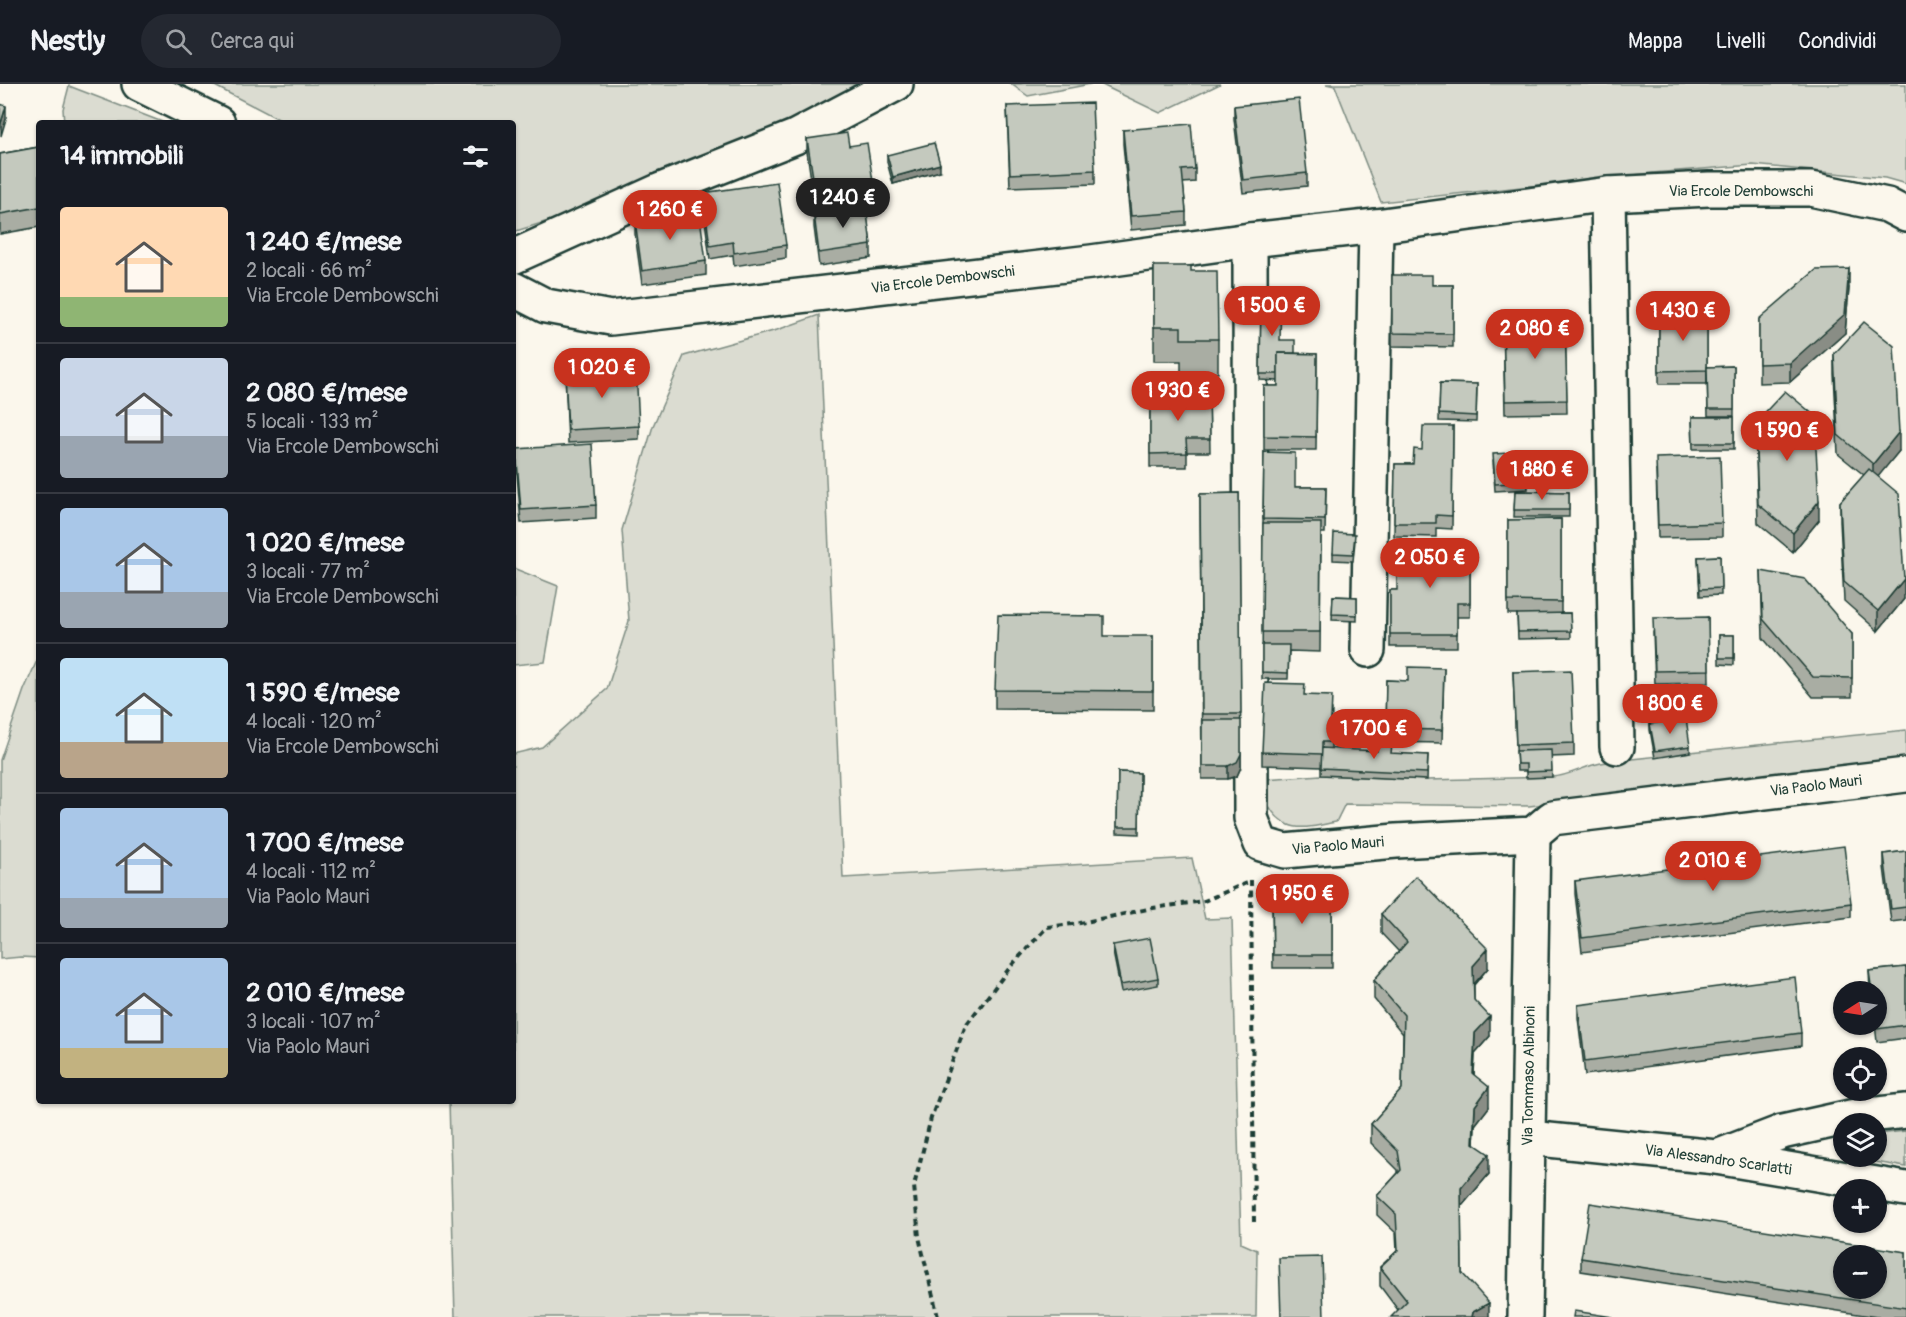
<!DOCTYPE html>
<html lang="it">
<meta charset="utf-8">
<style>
body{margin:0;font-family:Pangolin,sans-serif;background:#242831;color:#f1f3f6;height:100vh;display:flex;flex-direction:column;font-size:22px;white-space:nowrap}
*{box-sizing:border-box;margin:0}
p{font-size:20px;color:#9ea1a6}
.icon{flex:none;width:33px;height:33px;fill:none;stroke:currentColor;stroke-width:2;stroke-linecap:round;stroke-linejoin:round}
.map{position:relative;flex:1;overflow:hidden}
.sheet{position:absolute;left:36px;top:36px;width:480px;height:984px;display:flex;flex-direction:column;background:#171b24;border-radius:6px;box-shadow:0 2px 4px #0004}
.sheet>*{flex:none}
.needle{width:39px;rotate:258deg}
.controls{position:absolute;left:1833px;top:897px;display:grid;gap:12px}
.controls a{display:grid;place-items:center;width:54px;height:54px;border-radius:50%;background:#171b24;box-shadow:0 2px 4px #0004;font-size:30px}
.price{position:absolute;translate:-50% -51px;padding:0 14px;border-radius:21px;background:#c8321e;color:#fff;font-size:20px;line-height:39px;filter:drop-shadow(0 2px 3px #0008)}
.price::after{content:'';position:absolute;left:50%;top:36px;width:18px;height:14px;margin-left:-9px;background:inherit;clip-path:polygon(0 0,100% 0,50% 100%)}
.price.active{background:#222;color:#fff}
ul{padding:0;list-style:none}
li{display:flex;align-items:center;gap:18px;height:150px;padding:0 24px}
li+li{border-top:2px solid #363941}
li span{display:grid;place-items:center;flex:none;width:168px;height:120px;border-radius:6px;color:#555}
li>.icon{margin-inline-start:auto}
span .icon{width:72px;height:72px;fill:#fffc;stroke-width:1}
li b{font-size:26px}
h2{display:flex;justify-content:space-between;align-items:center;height:72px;padding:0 24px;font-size:26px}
header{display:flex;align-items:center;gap:36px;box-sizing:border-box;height:84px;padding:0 30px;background:#171b24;border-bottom:2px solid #363941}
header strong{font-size:28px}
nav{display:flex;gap:33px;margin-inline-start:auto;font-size:21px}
.search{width:420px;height:54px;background:#242831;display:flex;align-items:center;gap:15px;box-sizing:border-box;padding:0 21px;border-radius:33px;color:#9ea1a6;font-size:22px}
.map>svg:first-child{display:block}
.green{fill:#dbdcd1;stroke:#7d8c82;stroke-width:1.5}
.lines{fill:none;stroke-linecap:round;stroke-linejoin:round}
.minor-casing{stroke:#1f3d34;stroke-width:38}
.path{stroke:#1f3d34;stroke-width:4;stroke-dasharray:6 4.5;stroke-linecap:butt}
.minor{stroke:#fbf7ec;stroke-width:33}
.wall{fill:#a9ada3;stroke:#1f3d34;stroke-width:1.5}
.shaded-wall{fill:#898d85;stroke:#1f3d34;stroke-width:1.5}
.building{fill:#c4c9be;stroke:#1f3d34;stroke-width:1.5;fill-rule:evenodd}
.labels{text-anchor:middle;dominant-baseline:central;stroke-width:5;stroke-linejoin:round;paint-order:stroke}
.street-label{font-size:15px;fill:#1f3d34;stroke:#fbf7ec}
</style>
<header>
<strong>Nestly</strong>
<div class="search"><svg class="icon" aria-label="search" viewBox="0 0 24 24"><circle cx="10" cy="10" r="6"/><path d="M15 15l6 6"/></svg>Cerca qui</div>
<nav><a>Mappa</a><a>Livelli</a><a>Condividi</a></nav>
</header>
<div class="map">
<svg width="1906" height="1233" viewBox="0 0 1906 1233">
<rect width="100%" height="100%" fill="#fbf7ec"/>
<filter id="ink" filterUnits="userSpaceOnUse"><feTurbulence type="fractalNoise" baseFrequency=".0167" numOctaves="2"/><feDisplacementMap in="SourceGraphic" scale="12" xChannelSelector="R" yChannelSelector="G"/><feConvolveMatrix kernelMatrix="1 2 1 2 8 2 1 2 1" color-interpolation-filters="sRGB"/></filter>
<g filter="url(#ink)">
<g class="green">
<polygon points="211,0 862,0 836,16 580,127 513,148 513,39 286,39"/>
<polygon points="1011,0 1091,0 1028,12"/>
<polygon points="1100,0 1220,0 1160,29"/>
<polygon points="1326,0 1906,0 1906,100 1885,94 1753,81 1652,89 1381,118 1335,2"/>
<polygon points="69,2 165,39 64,39 63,25"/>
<polygon points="819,231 843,794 1192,774 1205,835 1232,834 1241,1159 1257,1166 1256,1233 455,1233 449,1017 513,1017 513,670 542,663 607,605 629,537 622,446 653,342 684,272 777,246"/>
<polygon points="513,484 558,502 545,578 513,581"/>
<polygon points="39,572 39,874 21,873 0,875 0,676 24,606"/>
<path d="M1906 646V679L1529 722 1345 720 1336 738C1323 740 1302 747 1289 741 1270 732 1263 714 1264 695L1321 691 1427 696 1552 693C1570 692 1584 682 1601 679 1631 674 1660 673 1690 668Z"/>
<polygon points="1906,1047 1906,1083 1844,1073 1876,1072 1877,1050"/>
</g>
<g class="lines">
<defs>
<g id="minor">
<polyline points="139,0 218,39"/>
<polyline points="1608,110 1617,663"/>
<polyline points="1250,156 1251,734 1261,760 1285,767 1396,757 1533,750 1552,734 1906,691"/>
<polyline points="513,173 661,106 795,53 896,0"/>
<polyline points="513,205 546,222 611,234 1091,178 1250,156 1376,142 1608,110 1709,105 1811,105 1887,121 1906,131"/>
<polyline points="1368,566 1376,142"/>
<polyline points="1529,1054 1716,1073 1906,1105"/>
<polyline points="1717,1073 1782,1048 1850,1033 1906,1027"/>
<polyline points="1525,1233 1533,750"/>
</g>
</defs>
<use href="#minor" class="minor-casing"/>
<g class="path">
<polyline points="1251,796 1254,1141"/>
<polyline points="938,1233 919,1153 914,1102 931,1034 966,941 1011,882 1047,843 1080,839 1153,824 1204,817 1251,797"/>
</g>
<use href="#minor" class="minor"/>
</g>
<g class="wall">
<polygon points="1007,22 1095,86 1095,100 1010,103"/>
<polygon points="1234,22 1307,89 1307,102 1243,109 1234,35"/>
<polygon points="1123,46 1195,85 1195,98 1183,99 1186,128 1186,141 1131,146 1123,60"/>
<polygon points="807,55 849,62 875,110 875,123 866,125 871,161 871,174 819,182 814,143 814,130 816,130 807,68"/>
<polygon points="39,63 39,143 0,150 0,70"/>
<polygon points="887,71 940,87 893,100 887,78"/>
<polygon points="703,109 786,161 786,174 734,182 733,171 710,175 703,122"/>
<polygon points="635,136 706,177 706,191 642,200 635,150"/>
<polygon points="1154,182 1218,255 1218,289 1181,289 1181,277 1154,277"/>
<polygon points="1392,191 1432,201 1453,201 1453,263 1392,262"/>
<polygon points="1849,204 1845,249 1790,298 1759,299 1759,235"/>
<polygon points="1261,215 1280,256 1295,269 1317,270 1316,366 1264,366 1264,302 1278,302 1278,297 1260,296"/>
<rect x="1659" y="230" width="48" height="70"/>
<polygon points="1565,235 1567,329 1505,330 1503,236"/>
<polygon points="1834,270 1899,367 1878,392 1904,515 1878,547 1844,517 1840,437 1840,418 1864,391 1838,370 1834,290"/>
<polygon points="1734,282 1734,332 1708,332 1707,283"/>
<polygon points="565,288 639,342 639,355 568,359"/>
<polygon points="1440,299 1477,300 1476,338 1439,337"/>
<polygon points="1150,311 1209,311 1210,368 1187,368 1187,383 1150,383"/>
<polygon points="1692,333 1734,333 1734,365 1693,365"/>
<polygon points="1755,339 1819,436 1793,468 1758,439"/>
<polygon points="1453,342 1452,445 1436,444 1436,453 1394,452 1395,380 1413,380 1422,366"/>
<polygon points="516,365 596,421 596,434 521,439 516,378"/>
<polygon points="1264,368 1295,403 1326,403 1325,449 1321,449 1320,568 1289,567 1288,595 1262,595 1263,439"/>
<polygon points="1527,368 1528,405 1495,407 1493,377"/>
<polygon points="1656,387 1722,439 1722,453 1658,454"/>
<polygon points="1515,407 1569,408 1569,433 1514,433"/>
<polygon points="1239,409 1241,683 1237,692 1228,695 1202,695 1200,410"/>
<polygon points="1561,435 1561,529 1570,529 1571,554 1518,555 1517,530 1508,530 1508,436"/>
<polygon points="1355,457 1353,477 1333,476 1333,469"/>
<polygon points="1470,461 1470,533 1457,533 1457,563 1390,563 1390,506 1397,506"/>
<polygon points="1720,472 1721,511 1700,512 1698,473"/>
<polygon points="1761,487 1852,550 1852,613 1813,613 1763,554"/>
<polygon points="1333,512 1357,513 1357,537 1332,536"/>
<polygon points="1708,533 1709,599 1655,600 1653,548"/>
<polygon points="1719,551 1734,551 1734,581 1719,580"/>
<polygon points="1153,552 1153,626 995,625 995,606"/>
<polygon points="1444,584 1442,659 1385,658 1386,596 1408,597"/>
<polygon points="1513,588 1574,659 1574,672 1551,673 1552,693 1526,694 1526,687 1517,687"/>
<polygon points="1305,611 1332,625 1331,665 1392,670 1428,671 1427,696 1321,691 1321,683 1262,681 1262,668"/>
<polygon points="1650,640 1690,662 1690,668 1655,674 1650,646"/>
<polygon points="1118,688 1140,689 1139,750 1117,749"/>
<polygon points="1906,767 1906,836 1891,838 1884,783 1884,770"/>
<polygon points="1575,797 1851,819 1851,833 1582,868 1575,810"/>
<polygon points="1332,810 1332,884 1273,884 1272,811"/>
<polygon points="1381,830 1488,884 1474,901 1474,916 1490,952 1475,969 1474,991 1489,1023 1475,1041 1474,1060 1489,1090 1461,1123 1462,1189 1489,1233 1398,1226 1380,1202 1380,1183 1397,1167 1396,1149 1377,1131 1377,1112 1398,1089 1398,1086 1371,1059 1371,1040 1402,1005 1403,950 1374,915 1374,896 1399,868 1381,849"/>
<polygon points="1113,861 1158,894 1158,901 1121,908 1113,868"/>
<polygon points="1906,883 1906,954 1877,958 1875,940 1876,940 1876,908 1870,908 1869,887"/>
<polygon points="1578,921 1801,949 1801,962 1585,991 1578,934"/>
<polygon points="1906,1168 1906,1233 1877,1233 1581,1187 1581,1174"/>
</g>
<g class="shaded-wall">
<polygon points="6,22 6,35 1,52 1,39"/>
<polygon points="940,80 940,87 893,100 893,93"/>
<polygon points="1849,185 1849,204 1845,249 1790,298 1790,279"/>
<polygon points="1899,348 1899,367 1873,399 1873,380"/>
<polygon points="1819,417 1819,436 1793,468 1793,449"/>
<polygon points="1904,495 1904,515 1878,547 1878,527"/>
<polygon points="1241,670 1241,683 1237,692 1228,695 1228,682"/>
<polygon points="1488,865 1488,884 1473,901 1473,882"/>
<polygon points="1490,933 1490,952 1475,969 1473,1009 1475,949"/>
<polygon points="1489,1003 1489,1023 1475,1041 1473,1078 1475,1022"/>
<polygon points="1489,1070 1489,1090 1461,1123 1461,1104"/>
<polygon points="1489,1219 1489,1233 1472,1233 1473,1228"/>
</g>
<g class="building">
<polygon points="1299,15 1307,89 1243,96 1234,22"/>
<polygon points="1092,19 1095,86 1010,90 1007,22"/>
<polygon points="0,20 6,22 1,39 0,39"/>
<polygon points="1191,40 1195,85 1182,86 1186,128 1131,132 1123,46"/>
<polygon points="847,49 849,62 867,59 875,110 817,119 807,55"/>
<polygon points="934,59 940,80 893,93 887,71"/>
<polygon points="39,63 39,123 0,130 0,70"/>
<polygon points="777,98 786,161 734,169 733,158 710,162 703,109"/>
<polygon points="866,122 871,161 819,169 814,130"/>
<polygon points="699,127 706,177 642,187 635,136"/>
<polygon points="1154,182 1191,182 1191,187 1217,187 1218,255 1181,255 1181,243 1154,243"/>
<polygon points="1849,185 1845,230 1790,279 1759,280 1759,235 1816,186"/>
<polygon points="1392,191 1432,191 1432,201 1453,201 1453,250 1392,249"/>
<polygon points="1261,215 1281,215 1280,256 1295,256 1295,269 1278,269 1278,290 1260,290"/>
<polygon points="1659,230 1707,230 1707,286 1659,287"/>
<polygon points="1565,235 1567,316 1505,317 1503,236"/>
<polygon points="1864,238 1894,262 1899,348 1873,380 1838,351 1834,270"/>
<polygon points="1278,269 1317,270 1316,353 1264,352 1264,302 1278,302"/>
<polygon points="1734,282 1734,325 1708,325 1707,283"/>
<polygon points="636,285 639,342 568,346 565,288"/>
<polygon points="1440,299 1477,300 1476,332 1439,330"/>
<polygon points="1785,307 1814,331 1819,417 1793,449 1758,420 1755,339"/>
<polygon points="1150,311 1209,311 1210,355 1186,355 1187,369 1150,370"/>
<polygon points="1692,333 1734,333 1734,359 1693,359"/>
<polygon points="1423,342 1453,342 1452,432 1436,431 1436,439 1394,439 1395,380 1413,380 1414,365 1422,366"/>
<polygon points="592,360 596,421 521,426 516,365"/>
<polygon points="1264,368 1295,369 1295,403 1326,403 1325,436 1263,435"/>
<polygon points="1527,368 1528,398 1495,400 1493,370"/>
<polygon points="1720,372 1722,439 1658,441 1656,374"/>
<polygon points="1869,385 1899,410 1904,495 1878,527 1844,498 1840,418"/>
<polygon points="1515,407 1569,408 1569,426 1514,426"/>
<polygon points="1239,409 1241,630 1202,630 1200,410"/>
<polygon points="1561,435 1561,518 1508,517 1508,436"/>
<polygon points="1263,439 1321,439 1320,548 1262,548"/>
<polygon points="1334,449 1355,450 1353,470 1333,469"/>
<polygon points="1470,461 1470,519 1457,519 1457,550 1390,550 1390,506 1397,506 1397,462"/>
<polygon points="1720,472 1721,504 1700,505 1698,473"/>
<polygon points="1761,487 1805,495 1852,550 1852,594 1813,593 1763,535"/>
<polygon points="1333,512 1357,513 1357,531 1332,530"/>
<polygon points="1570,529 1571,547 1518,548 1517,530"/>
<polygon points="998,531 1104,532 1104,552 1153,552 1153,607 995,606"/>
<polygon points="1708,533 1709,586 1655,587 1653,534"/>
<rect x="1719" y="551" width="15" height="23"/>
<polygon points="1262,561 1289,561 1288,589 1262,588"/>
<polygon points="1408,583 1444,584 1442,646 1385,645 1386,596 1408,597"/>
<polygon points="1571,586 1574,659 1516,661 1513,588"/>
<polygon points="1265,599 1305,600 1304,611 1332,612 1330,658 1322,658 1322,670 1262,668"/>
<polygon points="1686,634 1690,662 1655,667 1650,640"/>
<polygon points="1202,636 1241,636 1241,670 1237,678 1228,682 1202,682"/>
<polygon points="1377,661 1392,661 1391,669 1428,671 1427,689 1321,684 1322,664 1377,667"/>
<polygon points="1551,666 1552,687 1526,688 1526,680 1517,680 1516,667"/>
<polygon points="1118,688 1140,689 1139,743 1117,743"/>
<polygon points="1844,762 1851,819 1582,854 1575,797"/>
<polygon points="1906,767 1906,823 1891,825 1884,770"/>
<polygon points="1416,792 1488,865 1473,882 1474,916 1490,933 1475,949 1473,990 1489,1003 1475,1022 1473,1059 1489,1070 1461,1104 1462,1189 1489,1219 1473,1228 1472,1233 1391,1233 1407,1217 1380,1183 1398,1166 1396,1130 1377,1112 1401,1086 1398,1067 1371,1040 1402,1005 1404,931 1374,896 1407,858 1381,830"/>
<polygon points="1332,810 1332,871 1273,871 1272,811"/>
<polygon points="1150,854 1158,894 1121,901 1113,861"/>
<polygon points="1906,883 1906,941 1877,945 1876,908 1872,908 1869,887"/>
<polygon points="1795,893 1801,949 1585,977 1578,921"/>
<path d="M1590 1119 1906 1168V1224L1581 1174ZM1844 1172H1876V1204H1844Z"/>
<polygon points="1322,1173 1324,1233 1281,1233 1279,1174"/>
<polygon points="1574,1227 1613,1233 1573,1233"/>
</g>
</g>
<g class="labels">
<g class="street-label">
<text x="1741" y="107">Via Ercole Dembowschi</text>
<text transform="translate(943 196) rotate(-7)">Via Ercole Dembowschi</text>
<text transform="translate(1816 702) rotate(-7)">Via Paolo Mauri</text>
<text transform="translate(1338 762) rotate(-5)">Via Paolo Mauri</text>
<text transform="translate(1529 992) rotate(-89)">Via Tommaso Albinoni</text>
<text transform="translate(1718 1076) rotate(8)">Via Alessandro Scarlatti</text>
</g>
</g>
</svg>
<div class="controls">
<a><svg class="needle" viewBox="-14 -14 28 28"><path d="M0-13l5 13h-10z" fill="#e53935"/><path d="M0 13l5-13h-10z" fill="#9ea1a6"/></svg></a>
<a><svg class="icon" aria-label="locate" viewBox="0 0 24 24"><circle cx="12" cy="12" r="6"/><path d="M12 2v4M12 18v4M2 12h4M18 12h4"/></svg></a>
<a><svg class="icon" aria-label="layers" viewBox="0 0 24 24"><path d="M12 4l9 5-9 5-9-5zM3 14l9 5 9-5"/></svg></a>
<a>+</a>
<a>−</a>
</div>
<b class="price active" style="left:843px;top:145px">1 240 €</b>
<b class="price" style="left:670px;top:157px">1 260 €</b>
<b class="price" style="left:1272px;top:253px">1 500 €</b>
<b class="price" style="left:1683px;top:258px">1 430 €</b>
<b class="price" style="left:1535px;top:276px">2 080 €</b>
<b class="price" style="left:602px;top:315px">1 020 €</b>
<b class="price" style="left:1178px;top:338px">1 930 €</b>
<b class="price" style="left:1787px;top:378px">1 590 €</b>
<b class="price" style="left:1542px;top:417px">1 880 €</b>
<b class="price" style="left:1430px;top:505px">2 050 €</b>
<b class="price" style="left:1670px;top:651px">1 800 €</b>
<b class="price" style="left:1374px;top:676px">1 700 €</b>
<b class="price" style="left:1713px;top:808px">2 010 €</b>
<b class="price" style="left:1302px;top:841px">1 950 €</b>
<section class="sheet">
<h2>14 immobili<svg class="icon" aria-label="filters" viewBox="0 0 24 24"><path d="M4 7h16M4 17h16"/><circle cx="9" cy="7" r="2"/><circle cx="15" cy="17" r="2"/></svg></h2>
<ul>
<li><span style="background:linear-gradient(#ffd9b3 75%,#8fb573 0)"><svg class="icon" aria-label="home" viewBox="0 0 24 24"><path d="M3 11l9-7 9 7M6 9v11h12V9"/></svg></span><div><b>1 240 €/mese</b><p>2 locali · 66 m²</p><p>Via Ercole Dembowschi</p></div></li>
<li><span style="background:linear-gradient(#c9d6e8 65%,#9aa5b1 0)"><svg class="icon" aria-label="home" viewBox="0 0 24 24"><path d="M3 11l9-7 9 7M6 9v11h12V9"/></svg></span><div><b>2 080 €/mese</b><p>5 locali · 133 m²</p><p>Via Ercole Dembowschi</p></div></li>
<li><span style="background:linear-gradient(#a9c7e8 70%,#9aa5b1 0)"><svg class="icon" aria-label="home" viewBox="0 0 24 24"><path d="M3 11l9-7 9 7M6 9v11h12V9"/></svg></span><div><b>1 020 €/mese</b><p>3 locali · 77 m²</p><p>Via Ercole Dembowschi</p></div></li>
<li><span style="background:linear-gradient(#bfe0f5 70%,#b9a48a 0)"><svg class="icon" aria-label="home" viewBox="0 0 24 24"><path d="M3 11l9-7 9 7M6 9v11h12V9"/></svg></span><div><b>1 590 €/mese</b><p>4 locali · 120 m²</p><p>Via Ercole Dembowschi</p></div></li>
<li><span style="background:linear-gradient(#a9c7e8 75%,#9aa5b1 0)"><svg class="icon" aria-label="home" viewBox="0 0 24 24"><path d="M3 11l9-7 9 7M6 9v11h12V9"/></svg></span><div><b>1 700 €/mese</b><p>4 locali · 112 m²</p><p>Via Paolo Mauri</p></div></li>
<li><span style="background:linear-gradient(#a9c7e8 75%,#c2b280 0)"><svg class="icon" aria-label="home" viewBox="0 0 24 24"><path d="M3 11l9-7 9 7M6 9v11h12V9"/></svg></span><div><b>2 010 €/mese</b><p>3 locali · 107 m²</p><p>Via Paolo Mauri</p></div></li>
</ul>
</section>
</div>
